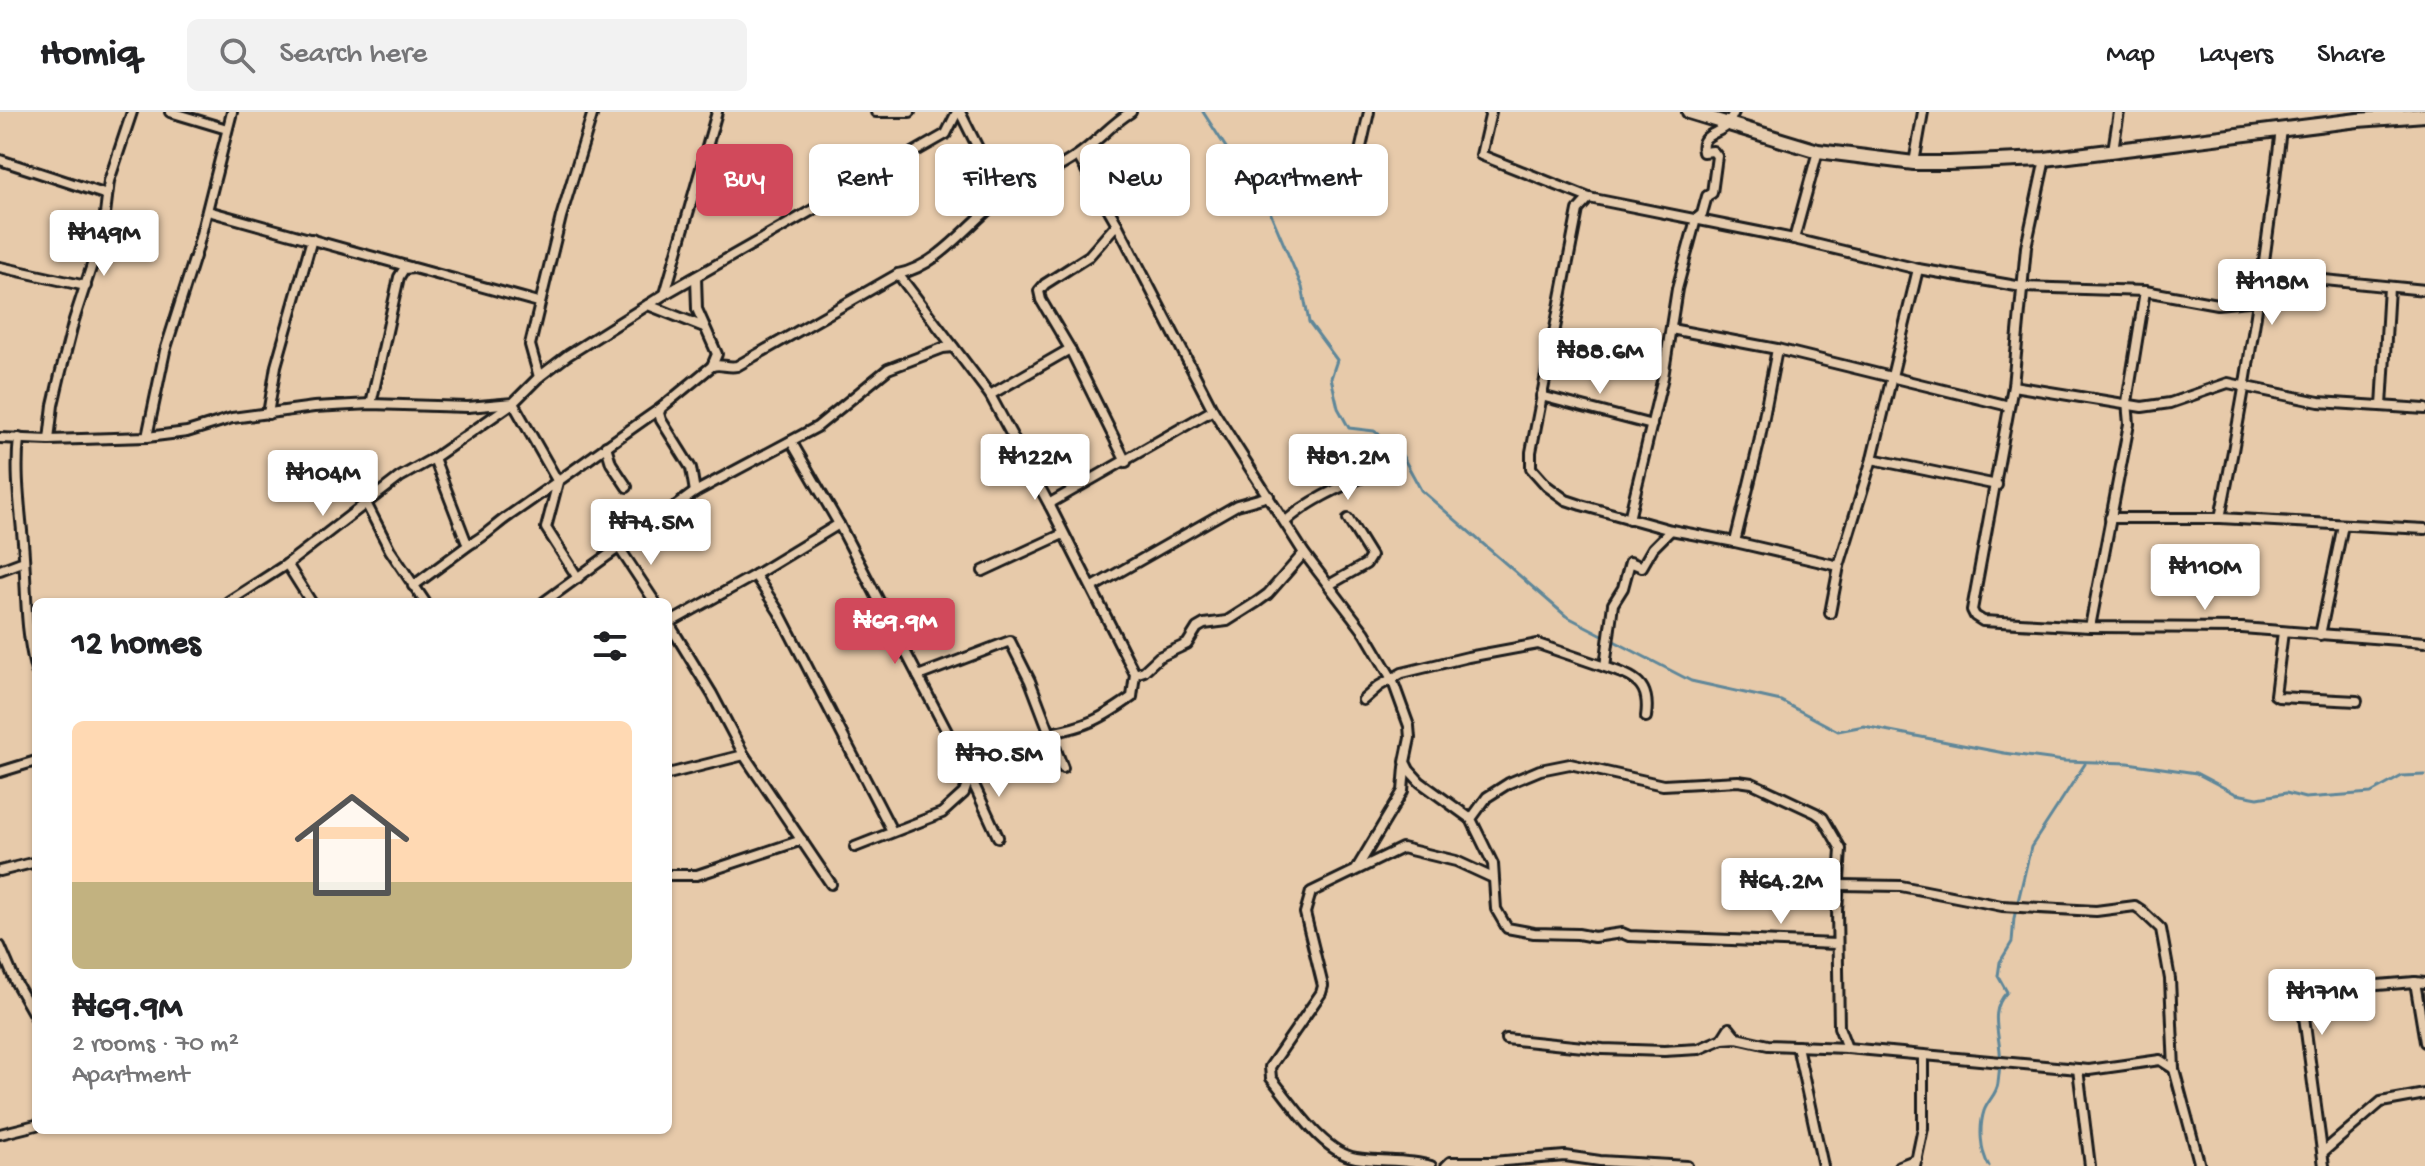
<!DOCTYPE html>
<meta charset="utf-8">
<style>
body{margin:0;font-family:"Gochi Hand",sans-serif;background:#f2f2f2;color:#202124;height:100vh;display:flex;flex-direction:column;font-size:30px;white-space:nowrap}
*{box-sizing:border-box;margin:0}
p{font-size:26px;color:#757577}
.icon{flex:none;width:44px;height:44px;fill:none;stroke:currentColor;stroke-width:2;stroke-linecap:round;stroke-linejoin:round}
.map{position:relative;flex:1;overflow:hidden}
.details{position:absolute;left:32px;top:486px;width:640px;height:536px;display:flex;flex-direction:column;background:#fff;border-radius:12px;box-shadow:0 2px 6px #0004}
.details>*{flex:none}
.guide{position:absolute;left:696px;top:32px;width:760px;height:72px;display:flex;gap:16px}
.price{position:absolute;translate:-50% -68px;padding:0 18px;border-radius:8px;background:#fff;color:#222;font-size:26px;line-height:52px;filter:drop-shadow(0 2px 4px #0008)}
.price::after{content:'';position:absolute;left:50%;top:48px;width:24px;height:18px;margin-left:-12px;background:inherit;clip-path:polygon(0 0,100% 0,50% 100%)}
.price.current{background:#d1495b;color:#fff}
ul{padding:0;list-style:none}
li{display:grid;align-content:center;gap:16px;height:424px;padding:0 40px}
li span{display:grid;place-items:center;height:248px;border-radius:12px;color:#555}
li>.icon{margin-inline-start:auto}
span .icon{width:144px;height:144px;fill:#fffc;stroke-width:1}
li b{font-size:34px}
h2{display:flex;justify-content:space-between;align-items:center;height:96px;padding:0 40px;font-size:34px}
.chip{padding:0 28px;border-radius:12px;background:#fff;box-shadow:0 2px 6px #0004;font-size:28px;line-height:72px}
.chip.current{background:#d1495b;color:#fff}
header{display:flex;align-items:center;gap:48px;box-sizing:border-box;height:112px;padding:0 40px;background:#fff;border-bottom:2px solid #e0e0e0}
header strong{font-size:38px}
nav{display:flex;gap:44px;margin-inline-start:auto;font-size:28px}
.search{width:560px;height:72px;background:#f2f2f2;display:flex;align-items:center;gap:20px;box-sizing:border-box;padding:0 28px;border-radius:12px;color:#757577;font-size:30px}
.map>svg:first-child{display:block}
.lines{fill:none;stroke-linecap:round;stroke-linejoin:round}
.stream{stroke:#5f8799;stroke-width:3}
.street-casing{stroke:#1c1c1c;stroke-width:14}
.secondary-casing{stroke:#1c1c1c;stroke-width:18}
.street{stroke:#e5cbad;stroke-width:8}
.secondary{stroke:#e5cbad;stroke-width:12}
</style>
<header>
<strong>Homiq</strong>
<div class="search"><svg class="icon" aria-label="search" viewBox="0 0 24 24"><circle cx="10" cy="10" r="6"/><path d="M15 15l6 6"/></svg>Search here</div>
<nav><a>Map</a><a>Layers</a><a>Share</a></nav>
</header>
<div class="map">
<svg width="2425" height="1054" viewBox="0 0 2425 1054">
<rect width="100%" height="100%" fill="#e7caaa"/>
<filter id="ink" filterUnits="userSpaceOnUse"><feTurbulence type="fractalNoise" baseFrequency=".0125" numOctaves="2"/><feDisplacementMap in="SourceGraphic" scale="16" xChannelSelector="R" yChannelSelector="G"/><feConvolveMatrix kernelMatrix="1 2 1 2 8 2 1 2 1" color-interpolation-filters="sRGB"/></filter>
<g filter="url(#ink)">
<g class="lines">
<g class="stream">
<polyline points="1203,0 1236,51 1265,88 1302,175 1309,210 1337,248 1331,266 1338,296 1349,316 1374,319 1397,334 1421,378 1566,504 1691,569 1781,589 1838,619 1864,614 2004,641 2064,649 2128,651 2196,661 2236,682 2258,686 2286,681 2305,686 2371,681 2402,664 2425,663"/>
<path d="M1989 1054C1980 1039 1979 1015 1984 999 1988 988 1997 982 1998 971 1999 961 2001 949 2000 939 1998 917 1990 898 2007 880L1998 864 2000 850 2012 830 2014 806 2031 735 2085 652"/>
</g>
<defs>
<g id="street">
<polyline points="170,0 227,17"/>
<polyline points="876,0 910,0"/>
<polyline points="960,0 1003,86"/>
<polyline points="1491,0 1481,43 1589,86 1794,127 1918,157 2022,175 2145,179 2217,192 2260,188"/>
<polyline points="2113,38 2119,0"/>
<polyline points="1078,44 1117,112 1213,298 1304,441 1365,521 1392,567 1409,614 1410,626 1405,650 1409,658 1420,670 1471,707"/>
<polyline points="2045,47 2026,135 2013,274 1972,498 1975,504 1983,509 2090,515 2242,516 2425,530"/>
<polyline points="0,48 107,83"/>
<polyline points="1914,51 1923,0"/>
<polyline points="1356,57 1369,0"/>
<polyline points="1589,86 1578,98 1531,340 1531,356 1547,374 1566,388 1581,393 1671,418 1735,430 1839,454"/>
<polyline points="208,99 410,155"/>
<polyline points="1117,112 1089,144 1045,172 1039,179 1041,188 1070,237 1126,350"/>
<polyline points="1794,127 1818,39"/>
<polyline points="0,155 86,174"/>
<polyline points="898,162 990,283 1050,394"/>
<polyline points="2264,162 2425,178"/>
<polyline points="696,165 697,197 717,242 712,254"/>
<polyline points="665,182 717,0"/>
<polyline points="648,193 704,215"/>
<polyline points="1671,217 1777,237 2009,294"/>
<polyline points="539,265 530,233 561,105 593,0"/>
<polyline points="2013,274 2142,295 2170,291 2228,271 2319,290 2425,297"/>
<polyline points="990,283 1070,237"/>
<polyline points="1541,284 1652,313"/>
<polyline points="371,292 399,165 404,157 414,156 538,190"/>
<polyline points="2382,294 2389,175"/>
<polyline points="268,302 276,254 312,127"/>
<polyline points="147,325 165,239 197,138 232,0"/>
<polyline points="0,326 49,328 147,325 187,320 232,306 314,295 371,292 468,295 513,291 539,265 568,243 665,182 946,22 957,0"/>
<path d="M19 326C15 362 20 394 23 430 27 476 24 513 36 559"/>
<polyline points="49,328 53,293 60,263 74,208 103,119 109,69 132,0"/>
<polyline points="791,329 839,412 970,664 964,681 942,701 855,735"/>
<polyline points="606,334 611,351 627,375"/>
<polyline points="1872,347 1997,373"/>
<path d="M695 380 691 356 661 308 659 301 661 296 712 254C721 251 727 256 737 254L898 162C938 154 966 115 997 90 1022 71 1053 61 1078 43 1097 30 1111 12 1131 0"/>
<polyline points="366,391 390,438 425,490"/>
<polyline points="2110,406 2220,406 2425,417"/>
<path d="M2220 406C2246 277 2266 148 2281 17"/>
<path d="M1629 407 1663 265 1677 177 1696 107 1702 102 1707 84 1712 81 1717 44 1713 39 1703 40C1699 21 1718 23 1728 12 1729 11 1733 2 1734 0"/>
<path d="M1285 410C1316 382 1359 368 1396 350"/>
<polyline points="1735,430 1759,331 1777,237"/>
<polyline points="620,437 655,490"/>
<polyline points="287,452 311,490"/>
<polyline points="0,458 24,449"/>
<polyline points="983,459 1063,422"/>
<polyline points="755,463 779,500 892,719"/>
<path d="M578 466 546 416 558 370 513 291 434 346 466 429 470 432C485 425 496 412 510 403 561 368 610 331 661 296"/>
<polyline points="1329,473 1366,452 1371,444 1348,407"/>
<polyline points="413,474 470,432"/>
<polyline points="1093,475 1237,393 1269,384"/>
<polyline points="228,490 287,452 400,365 434,346"/>
<polyline points="544,490 695,380 817,315 888,257 943,236 953,235"/>
<polyline points="1830,501 1839,454 1872,347 1918,157"/>
<polyline points="668,510 712,582 744,643 831,772"/>
<polyline points="669,511 755,463 839,412"/>
<polyline points="2090,515 2129,312 2127,290 2145,179"/>
<polyline points="2283,520 2275,583 2278,585 2357,589"/>
<polyline points="2320,523 2343,413"/>
<polyline points="1135,562 1144,559 1159,545 1187,532 1197,516 1204,512 1227,509 1257,490 1268,482 1304,441"/>
<polyline points="918,564 1010,529 1030,569 1063,656"/>
<polyline points="1363,588 1379,574 1402,561 1468,545 1538,532 1605,555"/>
<path d="M1646 605C1651 570 1634 565 1605 555L1613 492 1623 476 1630 450 1642 455 1653 436 1671 418"/>
<path d="M1050 621C1088 614 1101 607 1132 585L1135 562 1050 394 1052 390 1213 298"/>
<polyline points="0,660 36,649"/>
<polyline points="668,662 744,643"/>
<polyline points="970,664 998,725"/>
<polyline points="1357,756 1403,679 1405,655"/>
<polyline points="0,759 36,750"/>
<polyline points="668,763 697,763 802,728"/>
<polyline points="1840,773 1901,774 2002,794 2096,799 2135,794 2141,798 2161,817 2170,867 2174,957"/>
<polyline points="1837,832 1629,824 1622,821 1594,825 1578,822 1534,821 1507,816 1496,797 1493,752 1471,707 1487,685 1509,671 1540,658 1570,652 1663,673 1738,669 1752,671 1816,701 1823,706 1841,737 1837,798 1839,915 1847,936"/>
<polyline points="0,834 15,869 36,906"/>
<polyline points="2425,871 2415,870 2425,930"/>
<polyline points="1506,927 1603,937 1664,939 1699,937 1722,927 1737,926 1768,933 1847,936 2089,958 2160,948 2174,957 2200,1054"/>
<polyline points="1722,927 1729,916 1737,926"/>
<polyline points="1797,934 1823,1054"/>
<polyline points="2078,957 2090,1054"/>
<polyline points="0,1022 36,1013"/>
<polyline points="2323,1040 2381,990 2425,982"/>
<path d="M1431 1054C1406 1047 1381 1050 1356 1046 1322 1040 1293 992 1271 966L1270 955 1321 881 1323 874 1305 801 1311 780 1402 736 1456 749 1493 766"/>
<polyline points="1446,1054 1450,1050 1492,1050 1565,1044 1600,1049 1687,1054"/>
<polyline points="1899,1054 1917,1047"/>
<polyline points="1915,1054 1923,1016 1923,944"/>
<polyline points="2324,1054 2301,882 2303,879 2415,870"/>
</g>
<polyline id="secondary" points="1689,0 1818,39 1914,51 1949,51 2045,47 2358,8 2425,3"/>
</defs>
<use href="#street" class="street-casing"/>
<use href="#secondary" class="secondary-casing"/>
<use href="#street" class="street"/>
<use href="#secondary" class="secondary"/>
</g>
</g>
</svg>
<b class="price" style="left:104px;top:166px">₦149M</b>
<b class="price" style="left:2272px;top:215px">₦118M</b>
<b class="price" style="left:1600px;top:284px">₦88.6M</b>
<b class="price" style="left:1035px;top:390px">₦122M</b>
<b class="price" style="left:1348px;top:390px">₦81.2M</b>
<b class="price" style="left:323px;top:406px">₦104M</b>
<b class="price" style="left:651px;top:455px">₦74.5M</b>
<b class="price" style="left:2205px;top:500px">₦110M</b>
<b class="price current" style="left:895px;top:554px">₦69.9M</b>
<b class="price" style="left:999px;top:687px">₦70.5M</b>
<b class="price" style="left:1781px;top:814px">₦64.2M</b>
<b class="price" style="left:2322px;top:925px">₦171M</b>
<div class="guide">
<a class="chip current">Buy</a>
<a class="chip">Rent</a>
<a class="chip">Filters</a>
<a class="chip">New</a>
<a class="chip">Apartment</a>
</div>
<section class="details">
<h2>12 homes<svg class="icon" aria-label="filters" viewBox="0 0 24 24"><path d="M4 7h16M4 17h16"/><circle cx="9" cy="7" r="2"/><circle cx="15" cy="17" r="2"/></svg></h2>
<ul>
<li><span style="background:linear-gradient(#ffd9b3 65%,#c2b280 0)"><svg class="icon" aria-label="home" viewBox="0 0 24 24"><path d="M3 11l9-7 9 7M6 9v11h12V9"/></svg></span><div><b>₦69.9M</b><p>2 rooms · 70 m²</p><p>Apartment</p></div></li>
</ul>
</section>
</div>
